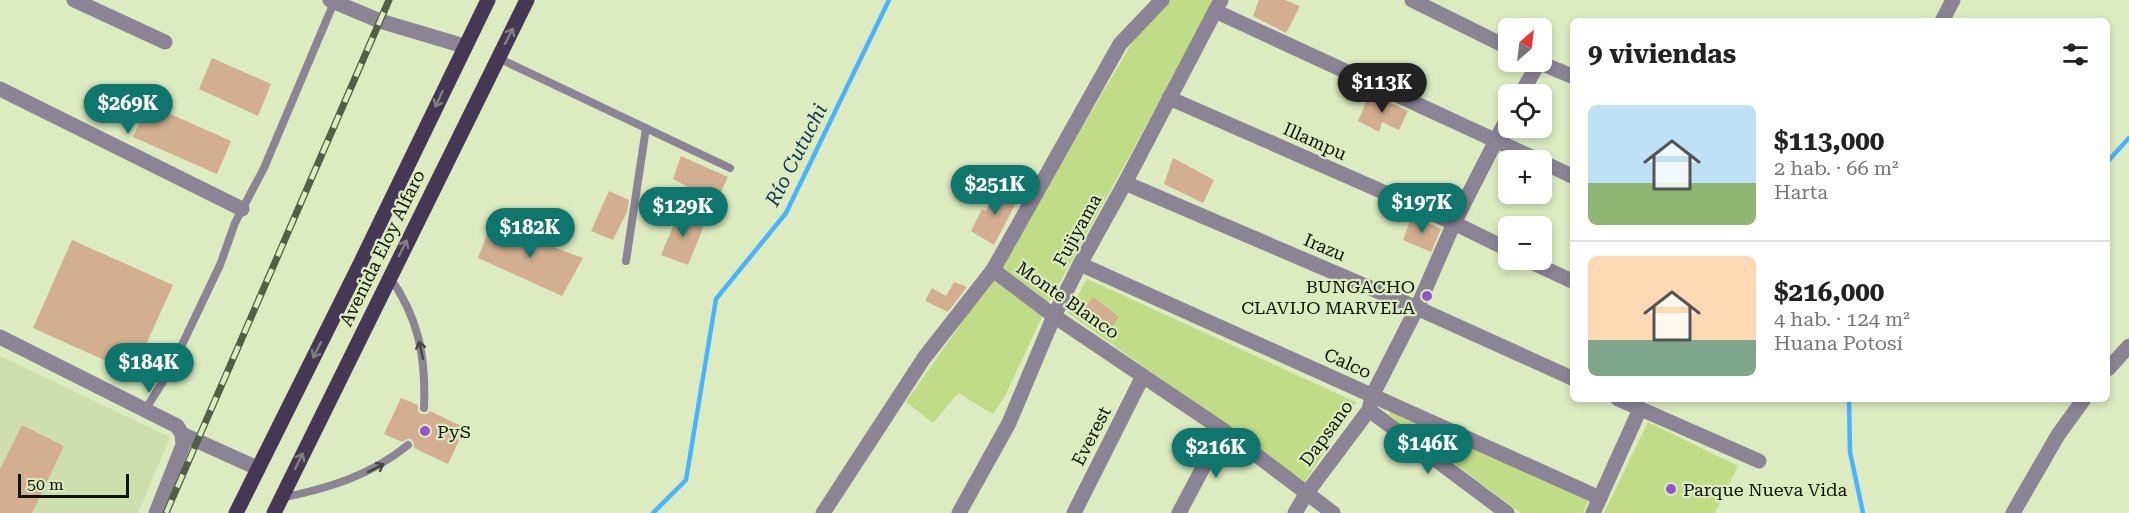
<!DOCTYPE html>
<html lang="es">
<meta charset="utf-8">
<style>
body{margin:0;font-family:"Roboto Serif",serif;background:#f2f2f2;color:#222;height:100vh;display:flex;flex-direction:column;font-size:22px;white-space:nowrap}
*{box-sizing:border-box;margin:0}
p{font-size:20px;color:#767676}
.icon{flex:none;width:33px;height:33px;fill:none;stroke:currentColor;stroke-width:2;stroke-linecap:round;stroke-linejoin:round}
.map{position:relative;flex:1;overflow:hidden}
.panel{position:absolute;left:1570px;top:18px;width:540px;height:384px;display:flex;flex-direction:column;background:#fff;border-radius:9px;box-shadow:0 3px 9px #0003}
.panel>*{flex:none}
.needle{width:39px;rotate:28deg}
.fabs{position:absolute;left:1498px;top:18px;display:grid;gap:12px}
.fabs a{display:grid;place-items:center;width:54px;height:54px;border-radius:9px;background:#fff;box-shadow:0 3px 9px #0003;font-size:30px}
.scale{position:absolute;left:18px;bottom:15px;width:111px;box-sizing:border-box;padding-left:6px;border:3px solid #0f1305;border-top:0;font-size:16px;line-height:21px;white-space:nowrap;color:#0f1305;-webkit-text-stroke:4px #dcebc0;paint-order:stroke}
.price{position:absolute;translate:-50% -51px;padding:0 14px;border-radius:21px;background:#0f766e;color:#fff;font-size:20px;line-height:39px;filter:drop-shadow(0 2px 3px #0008)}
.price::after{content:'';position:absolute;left:50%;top:36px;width:18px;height:14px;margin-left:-9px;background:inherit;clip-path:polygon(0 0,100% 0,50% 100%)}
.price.selected{background:#222;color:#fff}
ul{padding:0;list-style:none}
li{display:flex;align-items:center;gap:18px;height:150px;padding:0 18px}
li+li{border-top:2px solid #e0e0e0}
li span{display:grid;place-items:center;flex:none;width:168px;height:120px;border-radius:9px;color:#555}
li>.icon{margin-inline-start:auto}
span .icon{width:72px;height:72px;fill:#fffc;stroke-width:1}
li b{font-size:26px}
h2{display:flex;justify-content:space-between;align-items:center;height:72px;padding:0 18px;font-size:26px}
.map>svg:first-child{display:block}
.built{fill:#cedfad}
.green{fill:#c1dc86}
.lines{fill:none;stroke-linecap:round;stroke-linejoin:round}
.stream{stroke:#49b3fe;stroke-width:4.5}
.building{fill:#d3af90}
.service{stroke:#8b8495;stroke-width:8}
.minor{stroke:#8b8495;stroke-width:15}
.primary{stroke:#443855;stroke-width:15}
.rail-casing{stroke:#555d45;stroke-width:7}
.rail{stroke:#dcebc0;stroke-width:4.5;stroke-dasharray:14;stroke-linecap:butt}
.oneway{stroke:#818080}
.oneway2{stroke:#474646}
.poi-dot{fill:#8f56cd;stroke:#dcebc0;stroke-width:2}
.labels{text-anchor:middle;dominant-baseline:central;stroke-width:4.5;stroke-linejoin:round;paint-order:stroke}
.street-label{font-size:18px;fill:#0f1305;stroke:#dcebc0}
.poi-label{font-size:18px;fill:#0f1305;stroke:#dcebc0;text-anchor:start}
.water-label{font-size:20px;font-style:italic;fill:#0a3754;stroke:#dcebc0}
</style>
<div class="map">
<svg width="2129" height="513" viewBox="0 0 2129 513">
<rect width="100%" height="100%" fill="#dcebc0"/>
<polygon class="built" points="0,356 170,437 138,513 0,513"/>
<g class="green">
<polygon points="1169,0 1215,0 1049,302 1004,398 993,414 958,393 933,423 906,402 989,284 1140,30"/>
<polygon points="1087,279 1356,402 1305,482 1292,472 1290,474 1258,448 1068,313"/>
<polygon points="1391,410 1588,501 1583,513 1521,513 1389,415"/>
<polygon points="1648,422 1738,466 1715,513 1604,513"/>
</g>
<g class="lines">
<g class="stream">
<polyline points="2108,161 2129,138"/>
<polyline points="1849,399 1850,452 1863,513"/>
<polyline points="653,513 686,480 716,299 786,213 889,0"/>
</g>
</g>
<g class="building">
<polygon points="1259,0 1285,0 1300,6 1286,33 1253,16"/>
<polygon points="212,58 271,84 258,116 199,89"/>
<polygon points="1370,93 1408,111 1399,130 1382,122 1379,132 1358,121"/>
<polygon points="148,104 231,141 217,174 133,137"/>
<polygon points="681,156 728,177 716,202 673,179"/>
<polygon points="1173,158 1214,180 1203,203 1164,184"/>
<polygon points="997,187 1018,199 994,245 971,231 982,209 986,211"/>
<polygon points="609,191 629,200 627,212 613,240 591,231"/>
<polygon points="680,210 705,223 688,265 661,255"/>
<polygon points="1412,216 1441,229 1431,252 1403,240"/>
<polygon points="491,224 583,258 562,296 478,258"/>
<polygon points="72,240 173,285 133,373 33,328"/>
<polygon points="954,282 967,287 948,312 925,301 932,288 946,296"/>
<polygon points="1093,297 1119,317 1106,334 1080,314"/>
<polygon points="401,398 418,405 418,411 421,414 427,414 430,411 465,428 448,464 414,448 414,444 411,439 407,439 402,442 384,434"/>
<polygon points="22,425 64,446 32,513 0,513 0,469"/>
</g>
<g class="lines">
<g class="service">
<polyline points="498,58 730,168"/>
<polyline points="626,261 646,128"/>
<path d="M389 276C419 318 426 357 424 408"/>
<polyline points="145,410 169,372 220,265 235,223 264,168 335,0"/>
<path d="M281 498C329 488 370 476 408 445"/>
</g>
<g class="minor">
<polyline points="74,0 165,42"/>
<polyline points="330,0 380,21 464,46"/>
<polyline points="1412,0 1509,48"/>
<polyline points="1215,11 1538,160"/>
<polyline points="1942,21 1953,0"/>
<polyline points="1538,62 1574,77"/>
<polyline points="0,89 242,209"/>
<polyline points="1521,94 1539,62"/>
<polyline points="1169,98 1454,223 1509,250"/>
<polyline points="1542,162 1574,177"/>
<polyline points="1125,183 1417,308 1574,379"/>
<polyline points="1527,260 1574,282"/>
<polyline points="1080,264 1600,498"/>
<polyline points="993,270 1120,44 1162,0"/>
<polyline points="0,337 177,426 182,434 183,445 156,513"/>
<polyline points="2108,369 2129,346"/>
<polyline points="1618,399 1759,461"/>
<polyline points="1369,410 1507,513"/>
<polyline points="182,434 257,468"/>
<polyline points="823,513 924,358 993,270 1054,316 1223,430 1333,513"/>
<polyline points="959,513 1009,423 1054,316 1080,264 1125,183 1221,0"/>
<polyline points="1074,513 1143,376"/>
<polyline points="1179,513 1223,430"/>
<polyline points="1295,513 1306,494 1369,410 1372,396 1417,308 1454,223 1509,115"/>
<polyline points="1593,513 1640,409"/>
<polyline points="2013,513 2058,435 2084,399"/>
</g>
<g class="primary">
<polyline points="236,513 361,262 488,0"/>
<polyline points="274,513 527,0"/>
</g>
<defs>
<polyline id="rail" points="166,513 389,0"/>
</defs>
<use href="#rail" class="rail-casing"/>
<use href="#rail" class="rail"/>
</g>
<defs><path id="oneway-shaft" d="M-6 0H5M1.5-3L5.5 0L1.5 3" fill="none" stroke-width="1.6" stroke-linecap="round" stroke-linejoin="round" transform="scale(1.5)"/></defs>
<g class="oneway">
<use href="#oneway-shaft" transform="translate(509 36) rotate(-63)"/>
<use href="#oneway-shaft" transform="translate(439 99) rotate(115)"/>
<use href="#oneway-shaft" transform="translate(403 248) rotate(-63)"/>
<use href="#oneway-shaft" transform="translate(317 350) rotate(117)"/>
<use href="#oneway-shaft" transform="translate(299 461) rotate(-64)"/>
</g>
<g class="oneway2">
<use href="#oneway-shaft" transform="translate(421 350) rotate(-102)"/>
<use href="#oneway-shaft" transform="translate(376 468) rotate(-27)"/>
</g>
<g class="poi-dot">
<circle cx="1427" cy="296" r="6"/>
<circle cx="425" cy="431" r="6"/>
<circle cx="1671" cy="489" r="6"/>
</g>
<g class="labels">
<g class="street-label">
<text transform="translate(1315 141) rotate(24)">Illampu</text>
<text transform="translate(1077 230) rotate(-61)">Fujiyama</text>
<text transform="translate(1325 247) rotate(23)">Irazu</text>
<text transform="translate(382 248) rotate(-64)">Avenida Eloy Alfaro</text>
<text transform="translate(1068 300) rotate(35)">Monte Blanco</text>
<text transform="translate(1348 363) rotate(24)">Calco</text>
<text transform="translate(1326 433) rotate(-54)">Dapsano</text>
<text transform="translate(1091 436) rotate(-63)">Everest</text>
</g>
<g class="poi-label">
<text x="1415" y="286" text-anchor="end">BUNGACHO<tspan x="1415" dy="21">CLAVIJO MARVELA</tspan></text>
<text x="437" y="431">PyS</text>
<text x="1683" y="489">Parque Nueva Vida</text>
</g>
<g class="water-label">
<text transform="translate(796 155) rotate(-63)">Río Cutuchi</text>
</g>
</g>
</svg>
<div class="fabs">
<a><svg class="needle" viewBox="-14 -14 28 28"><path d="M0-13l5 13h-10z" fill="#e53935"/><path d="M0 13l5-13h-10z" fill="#767676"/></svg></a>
<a><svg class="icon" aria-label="locate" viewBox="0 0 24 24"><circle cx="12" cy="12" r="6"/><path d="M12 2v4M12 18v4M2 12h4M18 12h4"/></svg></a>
<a>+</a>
<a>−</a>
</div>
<div class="scale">50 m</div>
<b class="price selected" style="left:1382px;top:114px">$113K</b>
<b class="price" style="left:128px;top:135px">$269K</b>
<b class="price" style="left:995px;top:216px">$251K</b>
<b class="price" style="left:1422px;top:234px">$197K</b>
<b class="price" style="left:683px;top:238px">$129K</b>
<b class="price" style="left:530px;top:259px">$182K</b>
<b class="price" style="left:149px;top:394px">$184K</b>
<b class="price" style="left:1428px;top:475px">$146K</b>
<b class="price" style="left:1216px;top:479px">$216K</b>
<section class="panel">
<h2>9 viviendas<svg class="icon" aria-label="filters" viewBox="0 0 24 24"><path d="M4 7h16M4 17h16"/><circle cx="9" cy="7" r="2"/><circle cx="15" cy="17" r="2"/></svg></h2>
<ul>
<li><span style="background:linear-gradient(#bfe0f5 65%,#8fb573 0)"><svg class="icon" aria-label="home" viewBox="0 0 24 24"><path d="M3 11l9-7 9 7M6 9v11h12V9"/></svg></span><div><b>$113,000</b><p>2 hab. · 66 m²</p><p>Harta</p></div></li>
<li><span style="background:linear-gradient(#ffd9b3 70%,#7fa58c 0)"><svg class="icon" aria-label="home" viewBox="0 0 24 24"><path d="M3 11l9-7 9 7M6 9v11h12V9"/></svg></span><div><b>$216,000</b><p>4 hab. · 124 m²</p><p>Huana Potosí</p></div></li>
</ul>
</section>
</div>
